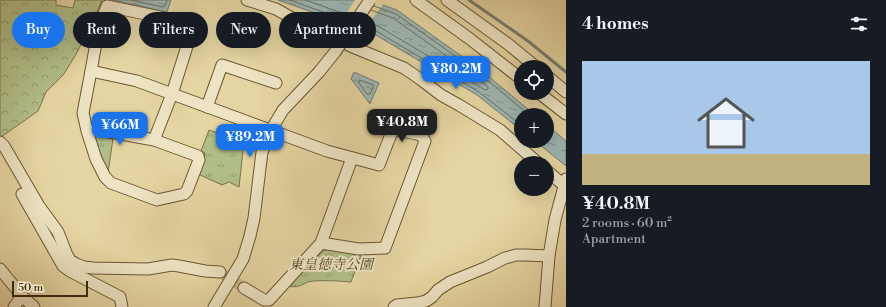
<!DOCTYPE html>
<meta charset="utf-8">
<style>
body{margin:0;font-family:"Libre Bodoni","Noto Serif JP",serif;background:#20242c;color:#f1f3f6;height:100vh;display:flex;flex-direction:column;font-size:15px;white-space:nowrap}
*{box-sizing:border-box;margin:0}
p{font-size:13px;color:#9ea1a6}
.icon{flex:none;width:22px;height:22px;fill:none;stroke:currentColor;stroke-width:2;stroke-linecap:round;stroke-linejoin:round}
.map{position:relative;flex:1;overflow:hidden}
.details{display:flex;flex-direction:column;background:#171b24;width:320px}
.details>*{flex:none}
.hud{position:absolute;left:12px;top:12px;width:380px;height:36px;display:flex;gap:8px}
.fabs{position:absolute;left:514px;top:60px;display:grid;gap:8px}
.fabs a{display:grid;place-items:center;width:40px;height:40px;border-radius:50%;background:#171b24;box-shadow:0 4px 16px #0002;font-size:20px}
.scale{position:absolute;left:12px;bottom:10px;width:76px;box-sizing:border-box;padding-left:4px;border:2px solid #412b0f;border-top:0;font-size:11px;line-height:14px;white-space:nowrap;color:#412b0f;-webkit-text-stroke:3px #eee4c3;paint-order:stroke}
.price{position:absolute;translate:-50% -34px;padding:0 9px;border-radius:8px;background:#1a73e8;color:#fff;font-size:13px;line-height:26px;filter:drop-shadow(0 1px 2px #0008)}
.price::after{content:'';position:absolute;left:50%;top:24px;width:12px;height:9px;margin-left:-6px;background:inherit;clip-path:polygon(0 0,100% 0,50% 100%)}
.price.selected{background:#222;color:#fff}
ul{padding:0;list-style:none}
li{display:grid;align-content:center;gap:8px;height:212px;padding:0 16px}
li+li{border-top:1px solid #363941}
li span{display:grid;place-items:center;height:124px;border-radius:0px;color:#555}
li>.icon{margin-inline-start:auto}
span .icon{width:72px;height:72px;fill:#fffc;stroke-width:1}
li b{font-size:17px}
h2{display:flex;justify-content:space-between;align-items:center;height:48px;padding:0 16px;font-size:17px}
.chip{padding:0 14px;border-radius:18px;background:#171b24;box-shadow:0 4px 16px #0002;font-size:14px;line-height:36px}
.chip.selected{background:#1a73e8;color:#fff}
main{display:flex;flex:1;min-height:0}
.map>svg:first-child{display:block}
.forest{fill:url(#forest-crowns);stroke:#79744c}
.park{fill:url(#park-tufts);stroke:#79744c}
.water{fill:url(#water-ripples);stroke:#787e71}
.pier{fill:#e5d5a2}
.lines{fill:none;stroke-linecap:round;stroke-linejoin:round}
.shore{stroke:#6e7060;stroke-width:1}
.stream{stroke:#787e71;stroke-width:3}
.minor-tunnel{stroke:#c4b385;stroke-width:11;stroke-dasharray:11 5.5;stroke-linecap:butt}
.minor-casing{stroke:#6a5634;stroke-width:13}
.minor{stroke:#eee4c3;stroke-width:11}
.minor-bridge-casing{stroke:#6a5634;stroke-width:13;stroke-linecap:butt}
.minor-bridge{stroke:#eee4c3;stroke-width:11}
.labels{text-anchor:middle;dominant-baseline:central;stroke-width:4;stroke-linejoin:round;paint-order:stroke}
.park-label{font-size:14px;font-style:italic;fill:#574827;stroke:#eee4c3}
</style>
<main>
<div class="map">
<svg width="566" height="307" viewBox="0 0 566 307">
<defs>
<pattern id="forest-crowns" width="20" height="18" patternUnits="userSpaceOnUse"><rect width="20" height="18" fill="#b1be88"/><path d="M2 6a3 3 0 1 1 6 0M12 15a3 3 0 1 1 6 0" fill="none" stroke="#929b6e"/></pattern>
<pattern id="park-tufts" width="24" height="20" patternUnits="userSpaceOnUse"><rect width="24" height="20" fill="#b1be88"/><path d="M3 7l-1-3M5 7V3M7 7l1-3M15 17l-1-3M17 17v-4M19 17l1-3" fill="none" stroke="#929b6e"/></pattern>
<pattern id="water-ripples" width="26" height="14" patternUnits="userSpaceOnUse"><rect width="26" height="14" fill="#9cb5b2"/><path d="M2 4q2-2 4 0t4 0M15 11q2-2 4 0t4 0" fill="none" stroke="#81938f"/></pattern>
</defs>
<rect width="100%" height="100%" fill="#e5d5a2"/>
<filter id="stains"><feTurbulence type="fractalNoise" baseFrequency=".005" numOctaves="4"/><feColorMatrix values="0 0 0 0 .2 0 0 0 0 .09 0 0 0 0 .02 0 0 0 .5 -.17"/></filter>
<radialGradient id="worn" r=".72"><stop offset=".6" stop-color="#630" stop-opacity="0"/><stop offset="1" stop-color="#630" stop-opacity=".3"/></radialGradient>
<polygon class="forest" points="0,0 56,0 56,5 73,8 75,0 102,0 90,28 75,56 64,74 46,92 38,111 1,137 0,137"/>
<g class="park">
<polygon points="209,130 244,142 239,187 229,182 222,185 198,174 205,153 201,151"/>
<polygon points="98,136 113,139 108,172 94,139"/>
<path d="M327 249 362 253 351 282C339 281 326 280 313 281 302 282 302 289 289 286L322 252Z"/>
</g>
<g class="water">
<polygon points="112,0 171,0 167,12"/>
<polygon points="278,0 369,0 397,10 481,70 535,115 521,115 521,130 477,95 374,34"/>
<polygon points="354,72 379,83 370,104 351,79"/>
<polygon points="547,125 566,141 566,166 535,141 547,141"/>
</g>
<polygon class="pier" points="355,0 375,0 384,3 363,32 339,24"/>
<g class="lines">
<g class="shore">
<polyline points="131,0 163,7 165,6 167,0"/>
<polyline points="290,0 348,21"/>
<polyline points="305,0 351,16"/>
<polyline points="374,6 396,14 479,73 529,115"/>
<polyline points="364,21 378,26 485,90 488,89 488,87 476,77 393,18 371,10"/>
<polyline points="361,25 376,31 479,92 521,125"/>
<polygon points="360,80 373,85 373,87 370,94 367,94 359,83 359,82"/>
</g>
<polyline class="stream" points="469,0 528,41 566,72"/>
<polyline class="minor-tunnel" points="220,272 244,288"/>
<defs>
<g id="minor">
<polyline points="247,0 276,9 299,22 355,48 404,68 420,79 441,95 459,105 500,130 538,163"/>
<polyline points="416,0 470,39 521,79"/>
<polyline points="447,0 508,44 536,67"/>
<polyline points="91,71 137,81 327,151 379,165 393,129 421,135 425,141 385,248 359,249 321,243"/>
<polyline points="547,76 566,92"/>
<polyline points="539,93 566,114"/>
<polyline points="207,107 222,65 276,83"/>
<polyline points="87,131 99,130 154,140 198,156 199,160 187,191 184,194 157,200 111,183 105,177 96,159 87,131 83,113 91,71 99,26 107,6 160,17 193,27 172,94 154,140"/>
<polyline points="0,142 4,146 39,206 58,232 67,255 70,260 76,264 84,267 93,268 148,269 172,265 179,266 205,271 220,272"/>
<polyline points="547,171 566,187"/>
<polyline points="22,194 63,266 70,271 120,297 122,307"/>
<polyline points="0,269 22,296 34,307"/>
<polyline points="244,288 264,300 269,300 321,243 352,158"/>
<polyline points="14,307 22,296"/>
<polyline points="214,307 243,259 250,236 254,218 262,152 271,130 283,110 319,72 335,52"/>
<polyline points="394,307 397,305 417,303 426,301 432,297 438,290 450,282 487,267 505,258 516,255 524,255 549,256"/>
<polyline points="545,307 549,256 555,220 566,179"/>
</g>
</defs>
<use href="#minor" class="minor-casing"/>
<use href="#minor" class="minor"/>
<defs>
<polyline id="minor-bridge" points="335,52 370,0"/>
</defs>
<use href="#minor-bridge" class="minor-bridge-casing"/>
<use href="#minor-bridge" class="minor-bridge"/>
</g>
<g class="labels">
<g class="park-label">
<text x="331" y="265">東皇徳寺公園</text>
</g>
</g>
<rect width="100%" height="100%" filter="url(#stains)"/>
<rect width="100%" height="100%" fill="url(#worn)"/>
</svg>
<div class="fabs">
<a><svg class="icon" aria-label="locate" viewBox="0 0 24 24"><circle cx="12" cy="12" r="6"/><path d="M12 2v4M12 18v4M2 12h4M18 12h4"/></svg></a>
<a>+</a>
<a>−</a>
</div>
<div class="scale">50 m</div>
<b class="price" style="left:456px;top:90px">¥80.2M</b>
<b class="price selected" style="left:402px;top:143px">¥40.8M</b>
<b class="price" style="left:120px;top:146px">¥66M</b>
<b class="price" style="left:250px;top:158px">¥89.2M</b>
<div class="hud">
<a class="chip selected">Buy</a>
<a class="chip">Rent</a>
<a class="chip">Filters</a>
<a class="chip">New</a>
<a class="chip">Apartment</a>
</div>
</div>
<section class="details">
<h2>4 homes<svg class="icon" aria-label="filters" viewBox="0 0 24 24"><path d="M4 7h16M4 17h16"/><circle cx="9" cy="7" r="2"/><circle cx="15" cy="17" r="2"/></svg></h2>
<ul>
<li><span style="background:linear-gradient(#a9c7e8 75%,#c2b280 0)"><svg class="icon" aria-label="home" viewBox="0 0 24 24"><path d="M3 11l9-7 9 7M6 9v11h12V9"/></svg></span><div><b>¥40.8M</b><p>2 rooms · 60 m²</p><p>Apartment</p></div></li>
</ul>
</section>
</main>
